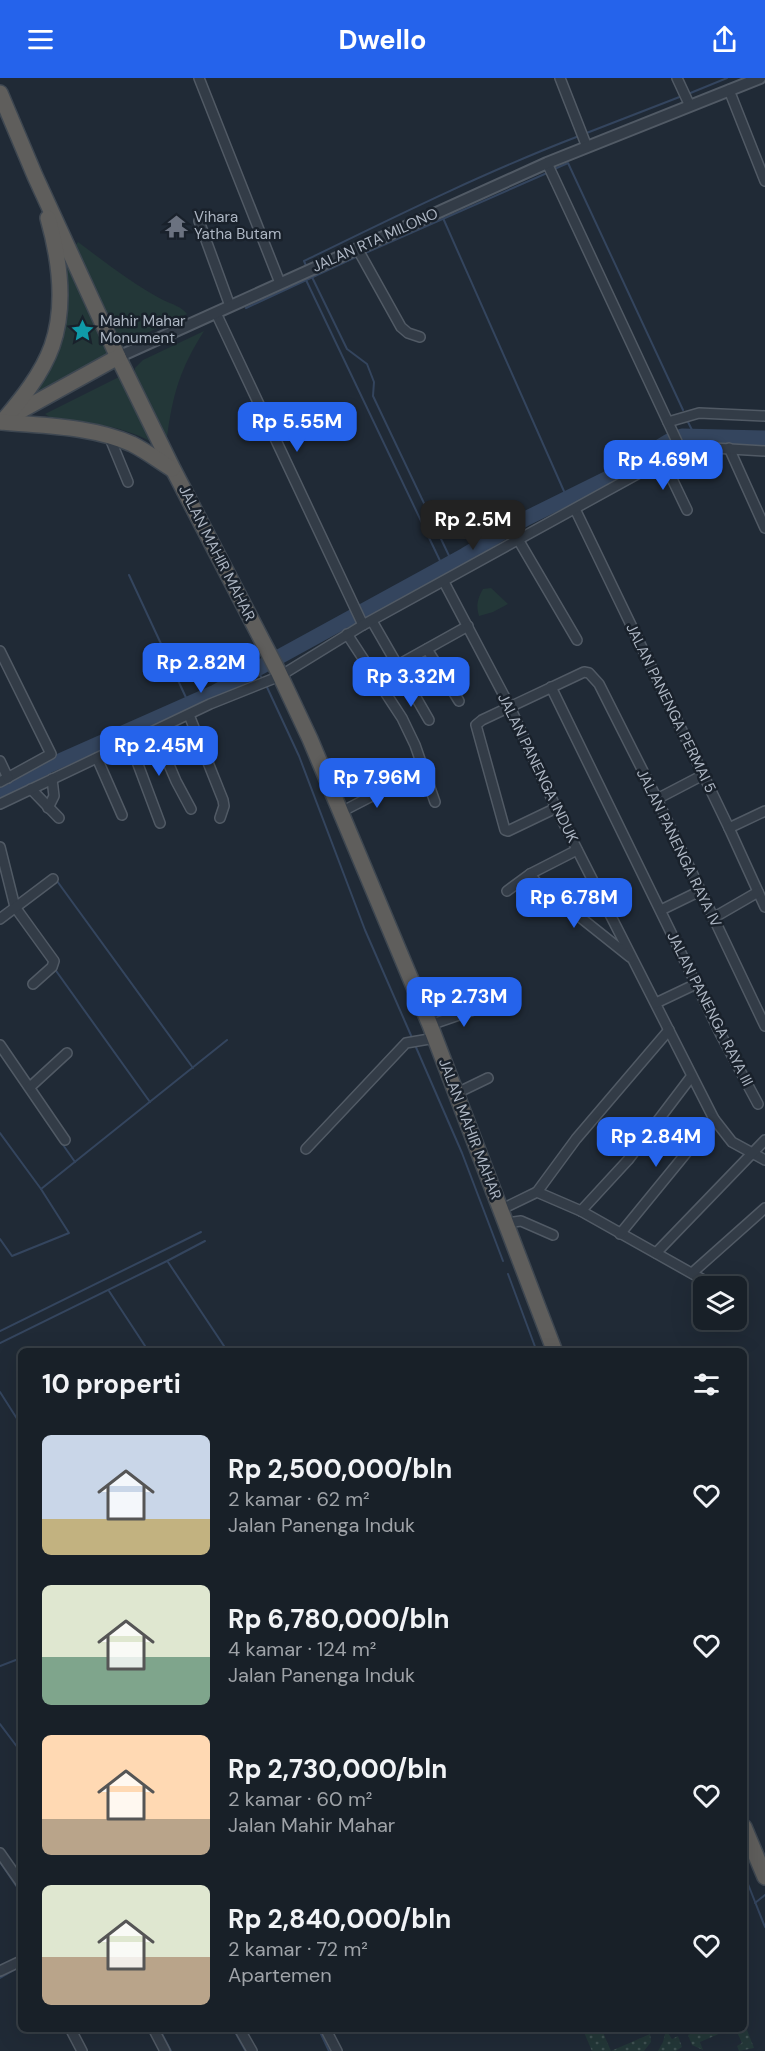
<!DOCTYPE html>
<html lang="id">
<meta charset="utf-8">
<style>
body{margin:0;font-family:"DM Sans",sans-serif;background:#212830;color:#f1f3f6;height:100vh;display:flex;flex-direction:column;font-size:22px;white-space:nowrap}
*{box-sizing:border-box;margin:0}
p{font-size:20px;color:#9fa3a8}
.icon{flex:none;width:33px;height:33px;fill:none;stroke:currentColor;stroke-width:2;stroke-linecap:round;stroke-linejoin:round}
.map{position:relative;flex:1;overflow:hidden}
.details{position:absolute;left:18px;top:1270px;width:729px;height:684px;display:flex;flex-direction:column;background:#182028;border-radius:9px;box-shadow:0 6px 24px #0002,0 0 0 2px #363e45}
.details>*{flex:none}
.controls{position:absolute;left:693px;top:1198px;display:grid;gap:12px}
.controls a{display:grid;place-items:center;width:54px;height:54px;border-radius:9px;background:#182028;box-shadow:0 6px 24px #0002,0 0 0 2px #363e45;font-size:30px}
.price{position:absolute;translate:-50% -51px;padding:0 14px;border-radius:12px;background:#2563eb;color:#fff;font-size:20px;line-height:39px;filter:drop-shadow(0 2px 3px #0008)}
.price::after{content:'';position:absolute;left:50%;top:36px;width:18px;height:14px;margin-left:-9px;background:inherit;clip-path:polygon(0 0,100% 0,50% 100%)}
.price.current{background:#222;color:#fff}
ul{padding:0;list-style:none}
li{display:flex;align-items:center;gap:18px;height:150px;padding:0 24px}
li span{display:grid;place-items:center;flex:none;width:168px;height:120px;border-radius:9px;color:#555}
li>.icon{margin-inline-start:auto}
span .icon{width:72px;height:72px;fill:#fffc;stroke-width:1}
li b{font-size:26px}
h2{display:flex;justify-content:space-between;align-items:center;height:72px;padding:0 24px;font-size:26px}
header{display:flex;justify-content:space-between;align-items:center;height:78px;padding:0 24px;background:#2563eb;color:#fff;font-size:27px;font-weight:700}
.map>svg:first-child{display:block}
.grass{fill:url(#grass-dots)}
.park{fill:#233738}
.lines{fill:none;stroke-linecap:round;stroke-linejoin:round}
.stream{stroke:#34455e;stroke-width:2}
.river{stroke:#34455e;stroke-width:15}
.minor-casing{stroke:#515a65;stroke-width:12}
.tertiary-casing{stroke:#515a65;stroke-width:14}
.trunk-casing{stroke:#3e4751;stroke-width:18}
.minor{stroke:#333c47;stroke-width:9}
.tertiary{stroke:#333c47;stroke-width:10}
.trunk{stroke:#5f5e5c;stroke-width:15}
.labels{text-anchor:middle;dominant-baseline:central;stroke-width:5;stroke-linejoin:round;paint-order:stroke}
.poi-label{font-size:15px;fill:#aeb7c4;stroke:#19212b;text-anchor:start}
.street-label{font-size:15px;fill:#aeb7c4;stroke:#19212b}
</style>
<header><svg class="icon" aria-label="menu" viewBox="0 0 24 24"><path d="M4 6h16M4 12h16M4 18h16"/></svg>Dwello<svg class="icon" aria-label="share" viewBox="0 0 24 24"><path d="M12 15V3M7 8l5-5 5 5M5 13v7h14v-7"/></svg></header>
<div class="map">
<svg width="765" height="1973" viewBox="0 0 765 1973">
<defs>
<pattern id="grass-dots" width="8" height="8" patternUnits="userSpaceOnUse" patternTransform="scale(1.5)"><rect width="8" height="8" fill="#233738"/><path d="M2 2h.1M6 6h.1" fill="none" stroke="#405253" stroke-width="1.8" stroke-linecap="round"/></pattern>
</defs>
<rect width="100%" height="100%" fill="#202a36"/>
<g class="grass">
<polygon points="744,1944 754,1970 739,1973 737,1968 742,1965 736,1952 744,1952"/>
<polygon points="583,1952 602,1952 611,1973 650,1956 651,1964 644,1973 592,1973"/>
<polygon points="666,1952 672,1961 678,1958 682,1969 676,1973 658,1973 663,1964"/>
<polygon points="700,1952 728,1952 700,1964 703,1972 692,1967 688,1957"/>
</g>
<g class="park">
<path d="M78 164C106 185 133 206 163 222 172 226 182 229 187 236L130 263 117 262 73 171Z"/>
<polygon points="64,177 112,275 36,314 42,299"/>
<path d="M204 253C180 291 173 315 167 359L135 296V290L143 282Z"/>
<path d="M121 298 159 368C126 348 88 344 50 339L45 336Z"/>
<path d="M491 510 508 526 493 534 479 538C476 527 477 522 483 511Z"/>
</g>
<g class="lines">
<g class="stream">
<polyline points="688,16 727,0"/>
<polyline points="584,56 682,18"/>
<polyline points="552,92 568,85 683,332"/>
<polyline points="443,140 567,420"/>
<polyline points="363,176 547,95"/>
<path d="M307 190 304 183C394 139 485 94 579 58"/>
<polyline points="310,195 347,271 367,286 374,304 373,318 452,484"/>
<polyline points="306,202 443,489"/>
<polyline points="246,230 358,178"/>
<polyline points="688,344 695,358"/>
<polyline points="129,497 189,626"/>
<polyline points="361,538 486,466 604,407 669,363"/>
<polyline points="290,578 356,541"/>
<polyline points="257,592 263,602"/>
<polyline points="266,607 299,678 365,852 413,962"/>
<polyline points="24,828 57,803 193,990"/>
<polyline points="0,835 5,831"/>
<polyline points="54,890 150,1024"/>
<polyline points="415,967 462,1075 503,1183"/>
<polyline points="0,1055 41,1111 227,962"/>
<polyline points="61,1064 75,1084"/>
<polyline points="0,1161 12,1178 69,1155 41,1111"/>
<polyline points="168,1184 228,1274"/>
<polyline points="508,1196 537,1274"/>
<polyline points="109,1213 149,1274"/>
<polyline points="0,1253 201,1154"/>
<polyline points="0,1265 167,1183 205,1163"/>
<polyline points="0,1314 21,1347"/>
<polyline points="0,1588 21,1580"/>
<polyline points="0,1646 21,1674"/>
<polyline points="0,1784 21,1815"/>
<polyline points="744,1796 765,1849"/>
<polyline points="755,1825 765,1817"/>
<polyline points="0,1900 21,1888"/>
<polyline points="160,1952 171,1973"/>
<polyline points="234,1952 245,1972"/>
<polyline points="319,1952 329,1973"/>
<polyline points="331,1952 335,1960"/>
</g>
<polyline class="river" points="0,713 48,688 215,614 465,477 525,441 608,400 669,363 682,358 765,360"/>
<defs>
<g id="minor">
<polyline points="199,0 280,205"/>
<polyline points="560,0 587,69"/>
<polyline points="677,0 690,28"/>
<polyline points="729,12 765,103"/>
<polyline points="547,85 681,372"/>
<polyline points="199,143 230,228"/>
<polyline points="357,170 401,249 408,255 420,259"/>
<polyline points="216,235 363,547"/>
<polyline points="668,344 699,335 765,338"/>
<polyline points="109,358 128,404"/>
<polyline points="729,370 765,450"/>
<polyline points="663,382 687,432"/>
<polyline points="575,431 729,750 765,829"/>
<polyline points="519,463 577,562"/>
<polyline points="444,504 510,629 556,730 714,1041 732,1064 765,1082"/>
<polyline points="372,543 429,642"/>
<polyline points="347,556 402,640 415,667 435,724"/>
<polyline points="427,571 459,623"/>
<polyline points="0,573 51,676 0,704"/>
<polyline points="398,587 468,548"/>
<polyline points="551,609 721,957 758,1026"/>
<polyline points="189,637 223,722 224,728 220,740"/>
<polyline points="155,654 176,703 191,731"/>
<polyline points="130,665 160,745"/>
<polyline points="97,680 122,737"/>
<polyline points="0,683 8,700"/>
<polyline points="31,711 59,740"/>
<polyline points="657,721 703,697"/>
<polyline points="0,726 210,626 280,598 363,547 681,372 697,369 765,373"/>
<polyline points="48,730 54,718 52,701"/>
<polyline points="556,730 508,753 505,752 476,647 482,642 584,594 589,595 599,606 657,721 765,948"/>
<polyline points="341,734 370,719 376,714 380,706 395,698"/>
<polyline points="729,750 765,733"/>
<polyline points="0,769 15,829 54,883 52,889 33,906"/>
<polyline points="577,772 530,796 536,804 630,879"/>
<polyline points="507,813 530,796"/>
<polyline points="661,832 700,813"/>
<polyline points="713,840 758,814"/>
<polyline points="0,841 53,801"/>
<polyline points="656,925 696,906"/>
<polyline points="430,947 488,927"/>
<polyline points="0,967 65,1062"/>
<polyline points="30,1009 67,975"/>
<polyline points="457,1015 488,1000"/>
<polyline points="306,1071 406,965 435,960"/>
<polyline points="537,1114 576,1061 669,952"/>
<polyline points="500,1132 537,1114 581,1133 716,1209"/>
<polyline points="581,1133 628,1082 691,999"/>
<polyline points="506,1145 521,1143 553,1157"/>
<polyline points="620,1156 714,1041"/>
<polyline points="656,1175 765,1062"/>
<polyline points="692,1195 765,1130"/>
<polyline points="0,1775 21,1805"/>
<polyline points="0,1893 21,1883"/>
<polyline points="71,1952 82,1973"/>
<polyline points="154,1952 165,1973"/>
<polyline points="240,1952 252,1973"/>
<polyline points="326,1952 337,1973"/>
</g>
<polyline id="tertiary" points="118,279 547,85 760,0"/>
<g id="trunk">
<polyline points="0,15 35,98 118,279 173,391 278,593 310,661 430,947 555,1274"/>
<polyline points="13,337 118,279"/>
<path d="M2 344C21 322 42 296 52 268 66 228 59 179 48 140"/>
<path d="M2 344C44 348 92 348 132 366 146 373 159 383 172 391"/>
<polyline points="744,1749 765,1799"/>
</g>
</defs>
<use href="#minor" class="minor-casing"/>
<use href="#tertiary" class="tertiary-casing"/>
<use href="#trunk" class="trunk-casing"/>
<use href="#minor" class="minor"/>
<use href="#tertiary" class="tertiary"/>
<use href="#trunk" class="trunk"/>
</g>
<defs>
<symbol id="temple-bare" viewBox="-9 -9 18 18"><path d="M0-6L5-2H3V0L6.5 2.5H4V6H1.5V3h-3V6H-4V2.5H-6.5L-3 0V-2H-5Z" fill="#6b7280" stroke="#19212b" stroke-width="2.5" paint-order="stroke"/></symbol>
<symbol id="sight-bare" viewBox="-9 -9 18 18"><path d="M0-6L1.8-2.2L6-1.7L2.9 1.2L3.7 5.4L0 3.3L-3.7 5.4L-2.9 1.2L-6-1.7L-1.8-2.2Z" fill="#0f9aa8" stroke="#19212b" stroke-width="2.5" paint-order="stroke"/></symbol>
</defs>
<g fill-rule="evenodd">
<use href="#temple-bare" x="160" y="132" width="33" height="33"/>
<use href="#sight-bare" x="66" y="236" width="33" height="33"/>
</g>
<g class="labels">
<g class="poi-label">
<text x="194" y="139">Vihara<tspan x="194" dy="17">Yatha Butam</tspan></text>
<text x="100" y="243">Mahir Mahar<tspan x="100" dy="17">Monument</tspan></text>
</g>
<g class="street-label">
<text transform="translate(375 162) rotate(-24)">JALAN RTA MILONO</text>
<text transform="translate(217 475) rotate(63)">JALAN MAHIR MAHAR</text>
<text transform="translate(671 630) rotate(64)">JALAN PANENGA PERMAI 5</text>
<text transform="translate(538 690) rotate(64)">JALAN PANENGA INDUK</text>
<text transform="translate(679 770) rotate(64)">JALAN PANENGA RAYA IV</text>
<text transform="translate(710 931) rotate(63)">JALAN PANENGA RAYA III</text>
<text transform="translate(470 1051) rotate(69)">JALAN MAHIR MAHAR</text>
</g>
</g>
</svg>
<div class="controls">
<a><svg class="icon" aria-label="layers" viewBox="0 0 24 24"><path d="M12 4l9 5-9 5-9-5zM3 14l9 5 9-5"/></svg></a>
</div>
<b class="price" style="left:297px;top:375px">Rp 5.55M</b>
<b class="price" style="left:663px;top:413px">Rp 4.69M</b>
<b class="price current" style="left:473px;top:473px">Rp 2.5M</b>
<b class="price" style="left:201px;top:616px">Rp 2.82M</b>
<b class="price" style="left:411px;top:630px">Rp 3.32M</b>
<b class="price" style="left:159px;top:699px">Rp 2.45M</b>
<b class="price" style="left:377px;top:731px">Rp 7.96M</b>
<b class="price" style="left:574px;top:851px">Rp 6.78M</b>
<b class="price" style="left:464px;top:950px">Rp 2.73M</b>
<b class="price" style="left:656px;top:1090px">Rp 2.84M</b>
<section class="details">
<h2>10 properti<svg class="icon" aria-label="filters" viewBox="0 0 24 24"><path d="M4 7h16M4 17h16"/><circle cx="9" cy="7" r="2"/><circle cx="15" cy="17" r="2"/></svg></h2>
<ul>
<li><span style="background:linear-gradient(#c9d6e8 70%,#c2b280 0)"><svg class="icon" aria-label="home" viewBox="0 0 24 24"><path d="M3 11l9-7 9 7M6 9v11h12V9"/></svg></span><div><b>Rp 2,500,000/bln</b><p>2 kamar · 62 m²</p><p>Jalan Panenga Induk</p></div><svg class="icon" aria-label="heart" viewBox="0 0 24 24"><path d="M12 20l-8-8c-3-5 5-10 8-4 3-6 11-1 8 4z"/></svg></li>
<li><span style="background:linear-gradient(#dfe7d0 60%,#7fa58c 0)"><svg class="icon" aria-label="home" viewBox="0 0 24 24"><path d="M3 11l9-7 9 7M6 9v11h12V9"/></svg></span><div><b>Rp 6,780,000/bln</b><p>4 kamar · 124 m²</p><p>Jalan Panenga Induk</p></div><svg class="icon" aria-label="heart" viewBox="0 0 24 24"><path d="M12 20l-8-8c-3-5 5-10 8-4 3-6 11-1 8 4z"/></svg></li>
<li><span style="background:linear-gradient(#ffd9b3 70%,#b9a48a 0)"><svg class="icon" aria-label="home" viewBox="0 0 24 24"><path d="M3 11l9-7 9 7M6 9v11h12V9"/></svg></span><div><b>Rp 2,730,000/bln</b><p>2 kamar · 60 m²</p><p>Jalan Mahir Mahar</p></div><svg class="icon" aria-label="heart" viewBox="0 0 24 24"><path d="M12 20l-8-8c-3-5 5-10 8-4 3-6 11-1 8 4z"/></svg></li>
<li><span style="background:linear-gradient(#dfe7d0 60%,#b9a48a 0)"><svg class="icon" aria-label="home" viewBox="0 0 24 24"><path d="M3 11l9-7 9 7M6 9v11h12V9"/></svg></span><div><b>Rp 2,840,000/bln</b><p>2 kamar · 72 m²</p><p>Apartemen</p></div><svg class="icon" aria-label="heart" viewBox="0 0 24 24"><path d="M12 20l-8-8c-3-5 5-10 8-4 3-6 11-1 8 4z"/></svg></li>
</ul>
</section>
</div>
